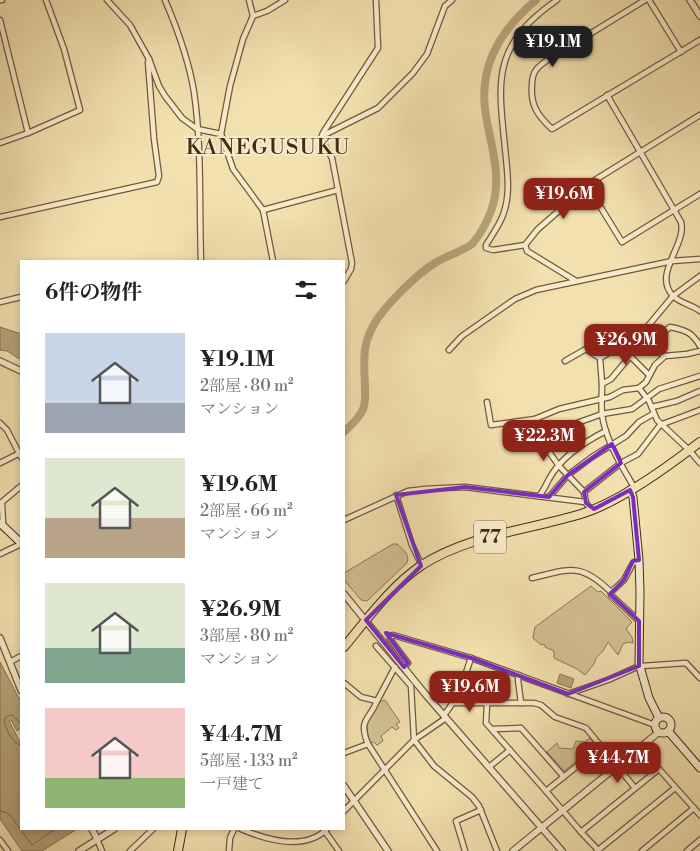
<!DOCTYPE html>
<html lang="ja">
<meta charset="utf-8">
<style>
body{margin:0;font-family:"Libre Bodoni","Noto Serif JP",serif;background:#f6f6f6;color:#222;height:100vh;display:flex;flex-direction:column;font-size:19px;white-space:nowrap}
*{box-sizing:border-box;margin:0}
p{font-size:16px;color:#767676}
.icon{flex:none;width:28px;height:28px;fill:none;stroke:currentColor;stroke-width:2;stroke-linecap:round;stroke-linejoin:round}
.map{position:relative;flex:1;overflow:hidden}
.sheet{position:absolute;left:20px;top:260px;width:325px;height:570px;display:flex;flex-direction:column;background:#fff;border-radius:0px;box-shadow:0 2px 8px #0003}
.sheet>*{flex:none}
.price{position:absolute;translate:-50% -42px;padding:0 11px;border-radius:10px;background:#8f2418;color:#fff;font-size:16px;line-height:32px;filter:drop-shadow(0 1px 2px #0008)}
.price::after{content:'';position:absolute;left:50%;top:30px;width:15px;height:11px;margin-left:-8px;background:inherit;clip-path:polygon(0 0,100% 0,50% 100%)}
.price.current{background:#222;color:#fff}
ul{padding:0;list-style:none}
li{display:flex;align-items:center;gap:15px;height:125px;padding:0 25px}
li span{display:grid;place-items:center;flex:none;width:140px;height:100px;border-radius:0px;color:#555}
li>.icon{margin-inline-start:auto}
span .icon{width:60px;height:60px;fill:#fffc;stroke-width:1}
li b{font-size:21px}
h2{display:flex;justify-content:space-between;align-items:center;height:60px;padding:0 25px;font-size:21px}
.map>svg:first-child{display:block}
.green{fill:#d5c295;stroke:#8c7854}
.water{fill:#b7a37a;stroke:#887451}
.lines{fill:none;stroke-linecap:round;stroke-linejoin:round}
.shore{stroke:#7c6847;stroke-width:1}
.river{stroke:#b7a37a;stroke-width:8}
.minor-casing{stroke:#6e5a3b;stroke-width:7}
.tertiary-casing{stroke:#6e5a3b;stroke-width:8}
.secondary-casing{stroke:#422e14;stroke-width:9}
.primary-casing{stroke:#422e14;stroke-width:10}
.minor{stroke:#f7ebcb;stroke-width:4.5}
.tertiary{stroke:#f7ebcb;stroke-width:5.5}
.secondary{stroke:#f7ebcb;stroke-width:7}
.primary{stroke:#f3e0af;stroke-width:8}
.marked{fill:none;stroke:#7b2cbf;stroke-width:4;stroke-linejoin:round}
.labels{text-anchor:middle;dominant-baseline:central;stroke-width:4;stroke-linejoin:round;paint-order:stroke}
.shield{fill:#f7ebcb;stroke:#78674b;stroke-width:1}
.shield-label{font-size:19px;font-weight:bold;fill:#422e14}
.quarter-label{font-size:22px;letter-spacing:1px;fill:#422e14;stroke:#f7ebcb}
</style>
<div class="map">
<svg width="700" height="851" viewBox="0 0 700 851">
<rect width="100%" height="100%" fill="#f3e0af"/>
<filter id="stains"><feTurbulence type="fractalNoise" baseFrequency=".004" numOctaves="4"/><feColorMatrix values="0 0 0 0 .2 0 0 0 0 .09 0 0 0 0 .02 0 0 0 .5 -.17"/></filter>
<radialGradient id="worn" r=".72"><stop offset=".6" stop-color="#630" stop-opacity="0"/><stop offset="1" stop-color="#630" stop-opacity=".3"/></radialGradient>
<g class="green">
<path d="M393 544H397C403 550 410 553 407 563L367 601 361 600 345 581 344 573Z"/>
<polygon points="591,586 598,592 601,591 632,622 626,629 632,637 633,643 628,642 623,644 618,655 608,642 603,651 596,658 594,664 585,675 577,669 554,658 554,651 545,647 545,645 540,644 533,638 535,627"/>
<path d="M385 700 400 722 396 724 399 728 396 730 392 727 381 736 383 741 377 745 373 742 370 744C365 728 365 706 385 700Z"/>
<polygon points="590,738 596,746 564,771 547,752 557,743 559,748 573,749 576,741 584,742"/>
</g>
<g class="water">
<polygon points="0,327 21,334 21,360 7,351 0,350"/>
<polygon points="0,662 21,702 21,728 17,731 11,720 9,721 21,744 21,829 77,829 42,851 22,851 0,819"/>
<polygon points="560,674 574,679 571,688 557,683"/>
</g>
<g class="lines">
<g class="shore">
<path d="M21 724 12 715 7 716 4 720C6 729 12 744 21 745"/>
<polyline points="0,811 5,812 10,815 32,845 55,829"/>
</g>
<path class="river" d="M344 432C351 425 359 419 363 409 366 403 365 394 365 387 364 359 361 343 378 318 390 301 417 274 435 263 444 257 465 250 472 244 480 235 487 222 491 211 502 181 493 152 487 122 476 70 498 32 536 0"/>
<defs>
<g id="minor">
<polyline points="0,0 2,0"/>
<polyline points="107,0 130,25 149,59 159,86 165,96 182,118 197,129 221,134"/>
<path d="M165 0C177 28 189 61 194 92 202 147 199 205 201 261"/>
<polyline points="249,0 253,16 243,39 230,86 221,134 233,169 263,210 273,261"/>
<path d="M557 0C488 48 499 84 506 158 508 177 510 197 503 215 499 226 492 235 486 245V248L493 250 525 245 538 229 569 202 587 185 700 115"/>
<path d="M645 0 554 56C548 60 540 64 536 70 533 74 532 80 532 85 530 105 538 116 552 129L700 40"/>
<polyline points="649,0 681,52"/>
<polyline points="253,16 267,11 285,0"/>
<polyline points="0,20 28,133"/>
<path d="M607 95 681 222C687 245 652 274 673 296 680 303 692 305 700 311"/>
<polyline points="322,136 378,108 413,73 427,54 445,6 452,0"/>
<polyline points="0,143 28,133 80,110 64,49 46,0"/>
<polyline points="587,185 622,242 700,194"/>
<polyline points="263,210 338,190"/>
<polyline points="0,217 157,182 159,176 154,139 148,62 149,59"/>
<polyline points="525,245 527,251 576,281"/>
<polyline points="344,281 351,269 352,263 332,158 321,139 323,133 378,48 376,0"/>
<polyline points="0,302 21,297"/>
<polyline points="629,345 630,356 649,375"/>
<polyline points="449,350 462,336 515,299 536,290 672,261 700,259"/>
<polyline points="700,351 687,354 665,356 655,365 646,382 639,388 649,401 657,420 689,450 700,463"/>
<path d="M665 356 658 352 652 341 670 327C685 330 692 332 700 346"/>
<polyline points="565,361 586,349 600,358"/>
<polyline points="602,384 600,358 617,348 631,344 643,332"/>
<polyline points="487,402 491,425 535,419 559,409 610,397 623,390 639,388"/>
<polyline points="652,407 677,401 700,391"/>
<polyline points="535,419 535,432 559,466 584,492"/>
<polyline points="0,423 7,430 21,457"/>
<polyline points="541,441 574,424 602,414 632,409 659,389 700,376"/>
<polyline points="0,463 20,453"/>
<path d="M634 487C621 465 606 441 602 415 601 405 602 394 602 384L611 379 632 354 652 341 643 332 673 296 700 276"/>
<polyline points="396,495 412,545 422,566"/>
<path d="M539 496C544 490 546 485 549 479 561 457 584 442 606 431"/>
<polyline points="549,497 568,475 592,457 626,436 639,422 653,414"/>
<polyline points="586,503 584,492 621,463 638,454 660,425 700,410"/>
<polyline points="344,520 408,491 425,489 465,487 585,502 592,510"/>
<polyline points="3,524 2,502 21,486"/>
<polyline points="0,554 21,544"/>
<path d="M532 578C570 569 580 562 611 592"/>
<polyline points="639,621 611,595 611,592 624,580 633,563 639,560"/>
<polyline points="376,646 411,686 414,740 434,766 472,797 479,806 497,851"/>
<polyline points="10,662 21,656"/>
<polyline points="404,667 408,663 390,639 393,635 471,658 655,725"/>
<polyline points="519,675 518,680 521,703"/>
<polyline points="344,683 361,697 377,701 395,667"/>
<polyline points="568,694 608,680 637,667 642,666 686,663 700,678"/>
<path d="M377 701C369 721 358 719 368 744L437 851"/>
<polyline points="453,703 534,703 541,705 555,717 586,728 635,788"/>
<polyline points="487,704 486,723 546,791 601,747"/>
<path d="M444 715C458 698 464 679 471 658"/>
<polyline points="492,729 521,728 564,777"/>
<polyline points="344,753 368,744"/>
<polyline points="489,767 510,750"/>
<polyline points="546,791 581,832"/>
<polyline points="344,811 414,740 446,718"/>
<path d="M241 829C267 840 305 851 327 829"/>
<polyline points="324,830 339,851"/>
<polyline points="97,839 102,851"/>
<polyline points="0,840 8,851"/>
<polyline points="130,851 153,829"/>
<polyline points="229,851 230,838 234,829"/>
<polyline points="465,851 456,821 481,810"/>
<polyline points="597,851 675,788"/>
<polyline points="599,851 581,832 659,769 700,815"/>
<polyline points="642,851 694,808"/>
<polyline points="687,851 700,840"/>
</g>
<g id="tertiary">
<polyline points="690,0 700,16"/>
<polyline points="0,361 21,371"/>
<polyline points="344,594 426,695 562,851"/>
<polyline points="0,638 21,690"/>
<polyline points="344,786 388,851"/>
<polyline points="92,829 97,839"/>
<polyline points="79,851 114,829"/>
<polyline points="513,851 659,732"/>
</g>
<g id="secondary">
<polyline points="630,490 633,497 639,560 640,592 639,663 649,698 659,718"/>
<polyline points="0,523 21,543"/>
<circle cx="663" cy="725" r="8"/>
<polyline points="668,731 700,768"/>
</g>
<g id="primary">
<path d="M344 647C368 618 391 586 422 565 471 534 530 530 584 513 621 501 669 466 700 442"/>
<polyline points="178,851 182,829"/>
</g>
</defs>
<use href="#minor" class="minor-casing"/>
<use href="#tertiary" class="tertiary-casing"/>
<use href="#secondary" class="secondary-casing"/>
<use href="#primary" class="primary-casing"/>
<use href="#minor" class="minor"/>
<use href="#tertiary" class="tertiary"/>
<use href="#secondary" class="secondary"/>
<use href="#primary" class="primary"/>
</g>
<path class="marked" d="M612 444 621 463 584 492 586 503 594 509 630 490 633 497 639 560 633 561 624 580 610 594 639 621V666L568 694 471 658 386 633 408 663 404 667 366 620 421 566 396 495 465 487 549 497 568 475Z"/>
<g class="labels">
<rect class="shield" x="474" y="520.5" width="32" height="33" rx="4"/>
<g class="shield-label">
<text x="490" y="537">77</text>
</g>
<g class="quarter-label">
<text x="268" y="147">KANEGUSUKU</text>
</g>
</g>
<rect width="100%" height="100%" filter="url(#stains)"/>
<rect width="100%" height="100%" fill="url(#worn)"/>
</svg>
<b class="price current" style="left:553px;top:68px">¥19.1M</b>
<b class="price" style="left:564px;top:220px">¥19.6M</b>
<b class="price" style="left:626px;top:366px">¥26.9M</b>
<b class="price" style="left:544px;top:462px">¥22.3M</b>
<b class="price" style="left:470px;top:713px">¥19.6M</b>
<b class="price" style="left:618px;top:784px">¥44.7M</b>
<section class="sheet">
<h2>6件の物件<svg class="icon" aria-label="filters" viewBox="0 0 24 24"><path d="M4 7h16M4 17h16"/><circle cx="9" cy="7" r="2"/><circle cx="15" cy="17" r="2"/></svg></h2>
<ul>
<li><span style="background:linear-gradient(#c9d6e8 70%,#9aa5b1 0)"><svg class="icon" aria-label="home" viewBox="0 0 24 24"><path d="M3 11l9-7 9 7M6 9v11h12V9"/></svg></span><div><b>¥19.1M</b><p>2部屋 · 80 m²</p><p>マンション</p></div></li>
<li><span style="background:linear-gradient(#dfe7d0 60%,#b9a48a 0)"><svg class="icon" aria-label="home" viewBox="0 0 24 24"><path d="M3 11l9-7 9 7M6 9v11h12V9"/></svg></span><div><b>¥19.6M</b><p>2部屋 · 66 m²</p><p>マンション</p></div></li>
<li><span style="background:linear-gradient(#dfe7d0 65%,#7fa58c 0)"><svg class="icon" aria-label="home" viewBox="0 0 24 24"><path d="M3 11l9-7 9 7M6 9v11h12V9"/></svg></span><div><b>¥26.9M</b><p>3部屋 · 80 m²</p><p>マンション</p></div></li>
<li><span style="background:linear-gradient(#f6c9c9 70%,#8fb573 0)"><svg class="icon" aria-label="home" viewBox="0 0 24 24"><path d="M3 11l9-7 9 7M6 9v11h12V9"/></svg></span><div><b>¥44.7M</b><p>5部屋 · 133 m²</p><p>一戸建て</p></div></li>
</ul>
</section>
</div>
